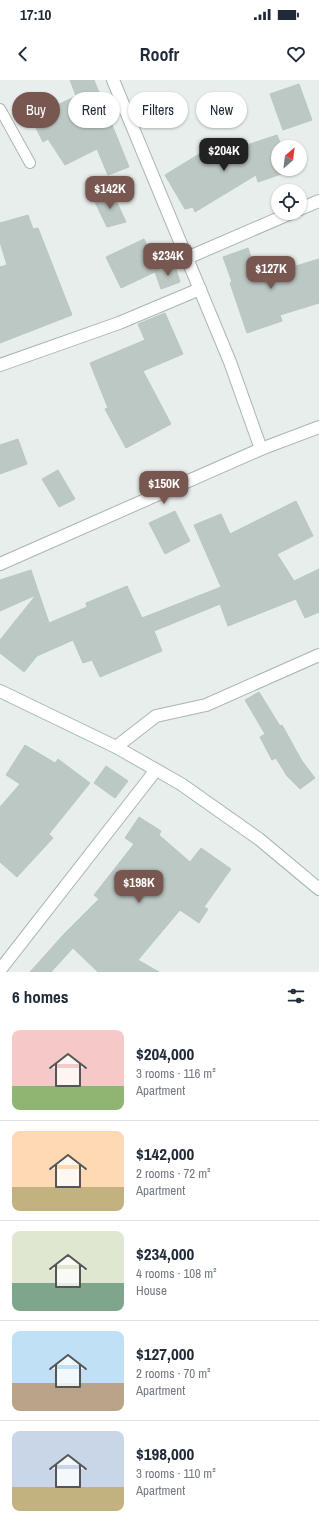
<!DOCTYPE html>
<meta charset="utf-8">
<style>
body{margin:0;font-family:"Archivo Narrow",sans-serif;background:#f2f2f3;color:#1f2937;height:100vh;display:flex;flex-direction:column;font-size:15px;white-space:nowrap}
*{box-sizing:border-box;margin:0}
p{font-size:13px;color:#747a83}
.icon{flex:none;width:22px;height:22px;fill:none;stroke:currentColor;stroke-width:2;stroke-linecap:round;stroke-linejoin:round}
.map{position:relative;height:892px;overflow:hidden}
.drawer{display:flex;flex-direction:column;background:#fff;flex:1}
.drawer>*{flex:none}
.banner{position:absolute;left:12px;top:12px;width:295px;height:36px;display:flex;gap:8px}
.needle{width:26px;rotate:28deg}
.controls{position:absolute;left:271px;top:60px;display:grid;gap:8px}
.controls a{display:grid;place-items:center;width:36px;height:36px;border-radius:50%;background:#fff;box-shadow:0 1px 3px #0004;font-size:20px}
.price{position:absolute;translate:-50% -34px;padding:0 9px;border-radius:8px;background:#785750;color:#fff;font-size:13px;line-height:26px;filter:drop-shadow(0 1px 2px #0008)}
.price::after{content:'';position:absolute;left:50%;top:24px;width:12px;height:9px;margin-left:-6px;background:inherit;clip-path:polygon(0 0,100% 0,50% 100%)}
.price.active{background:#222;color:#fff}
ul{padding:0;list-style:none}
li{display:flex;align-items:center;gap:12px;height:100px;padding:0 12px}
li+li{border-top:1px solid #e0e1e3}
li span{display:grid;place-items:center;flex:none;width:112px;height:80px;border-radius:8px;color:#555}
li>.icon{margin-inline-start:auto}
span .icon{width:48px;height:48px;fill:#fffc;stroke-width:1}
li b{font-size:17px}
h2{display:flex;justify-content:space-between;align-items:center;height:48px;padding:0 12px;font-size:17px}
.pill{padding:0 14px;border-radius:18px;background:#fff;box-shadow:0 1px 3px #0004;font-size:14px;line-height:36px}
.pill.active{background:#785750;color:#fff}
.status{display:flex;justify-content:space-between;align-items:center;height:28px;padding:0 20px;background:#fff;direction:ltr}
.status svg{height:11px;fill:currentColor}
header{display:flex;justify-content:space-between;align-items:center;height:52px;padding:0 12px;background:#fff;font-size:18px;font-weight:700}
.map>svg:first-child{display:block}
.building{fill:#bcc8c4;stroke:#b9c7c2}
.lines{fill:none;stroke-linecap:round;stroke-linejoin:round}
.lane-casing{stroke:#aab6b2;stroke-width:12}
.street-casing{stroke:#aab6b2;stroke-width:14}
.secondary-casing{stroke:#a6b8b3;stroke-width:14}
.lane{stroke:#fff;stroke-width:10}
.street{stroke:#fff;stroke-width:12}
.secondary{stroke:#fff;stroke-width:12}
</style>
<div class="status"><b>17:10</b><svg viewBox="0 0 49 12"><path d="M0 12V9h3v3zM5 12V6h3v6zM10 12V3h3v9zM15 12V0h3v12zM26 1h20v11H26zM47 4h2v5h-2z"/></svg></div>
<header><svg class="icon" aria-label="back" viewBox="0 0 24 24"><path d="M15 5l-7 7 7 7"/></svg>Roofr<svg class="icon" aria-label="heart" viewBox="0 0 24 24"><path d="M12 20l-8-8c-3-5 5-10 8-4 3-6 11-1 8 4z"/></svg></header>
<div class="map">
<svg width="319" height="892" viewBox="0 0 319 892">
<rect width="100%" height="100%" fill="#e7eeeb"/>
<g class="building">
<polygon points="70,0 94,0 129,87 108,95 97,69 65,85 48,59 43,62 31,38 76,16"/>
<polygon points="299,4 312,40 283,50 270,14"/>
<polygon points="277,55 282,67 278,67 278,89 290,89 290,91 258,102 256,95 195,132 193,127 185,129 165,95 214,65 220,74"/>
<polygon points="112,112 126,142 107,147 94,120"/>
<polygon points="28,135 33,149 38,148 72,235 0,263 0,187 7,185 0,162 0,143"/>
<polygon points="144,159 159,190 121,208 106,177"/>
<polygon points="248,168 257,194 265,191 266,195 319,179 319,223 280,235 282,241 247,253 230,203 232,202 223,177"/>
<polygon points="175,186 180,202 161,209 155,192"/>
<polygon points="165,233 183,274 143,291 171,344 126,368 105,329 108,328 90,283 145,260 138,244"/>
<polygon points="18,359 27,384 0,394 0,365"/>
<polygon points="58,390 75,419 59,427 42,399"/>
<polygon points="296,421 313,456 277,474 294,501 319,489 319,532 305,538 296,519 228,546 220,524 154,551 162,571 100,597 92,580 83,583 73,560 37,576 24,592 0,573 0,560 36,515 0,531 0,500 31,490 49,543 87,527 86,523 127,506 142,538 221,507 194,445 221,434 230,454"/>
<polygon points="175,431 190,461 165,474 149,443"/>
<polygon points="259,612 280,646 282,645 302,681 315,698 300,709 287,696 276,678 272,680 260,657 265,654 245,620"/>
<polygon points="25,665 55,683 58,679 90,703 49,754 53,758 17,797 0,782 0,727 20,704 6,695"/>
<polygon points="106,686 128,701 115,718 94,703"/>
<polygon points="139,737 161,751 159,755 190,782 201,768 231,789 204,827 208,829 199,843 180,830 138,880 159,892 98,892 73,868 51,892 30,892 64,854 99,819 94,815 134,764 125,758"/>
</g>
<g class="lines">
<defs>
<polyline id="lane" points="0,29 30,83"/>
<g id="street">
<polyline points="113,0 230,282 261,369"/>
<polyline points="300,129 319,121"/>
<polyline points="187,178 291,133"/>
<polyline points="0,285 119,243 200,209"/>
<polyline points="0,484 261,369 319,347"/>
<polyline points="116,667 156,636 206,625 319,575"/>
<polyline points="0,890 156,690"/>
</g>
<polyline id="secondary" points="0,611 116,667 181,704 259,759 319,809"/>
</defs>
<use href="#lane" class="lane-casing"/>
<use href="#street" class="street-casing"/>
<use href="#secondary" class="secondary-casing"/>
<use href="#lane" class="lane"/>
<use href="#street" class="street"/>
<use href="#secondary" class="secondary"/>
</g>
</svg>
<div class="controls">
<a><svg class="needle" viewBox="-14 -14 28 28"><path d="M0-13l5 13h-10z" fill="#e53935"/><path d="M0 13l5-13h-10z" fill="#747a83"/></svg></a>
<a><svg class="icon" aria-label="locate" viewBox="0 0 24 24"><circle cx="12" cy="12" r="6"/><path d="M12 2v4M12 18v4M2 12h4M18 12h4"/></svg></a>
</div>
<b class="price active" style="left:224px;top:92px">$204K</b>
<b class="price" style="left:110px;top:130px">$142K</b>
<b class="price" style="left:168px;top:197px">$234K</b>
<b class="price" style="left:271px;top:210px">$127K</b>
<b class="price" style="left:164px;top:425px">$150K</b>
<b class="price" style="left:139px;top:824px">$198K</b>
<div class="banner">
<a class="pill active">Buy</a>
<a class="pill">Rent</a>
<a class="pill">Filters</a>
<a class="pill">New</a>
</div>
</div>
<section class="drawer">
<h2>6 homes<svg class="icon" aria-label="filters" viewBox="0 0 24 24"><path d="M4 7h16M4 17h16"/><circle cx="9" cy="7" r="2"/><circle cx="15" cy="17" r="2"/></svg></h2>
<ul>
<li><span style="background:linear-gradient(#f6c9c9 70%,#8fb573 0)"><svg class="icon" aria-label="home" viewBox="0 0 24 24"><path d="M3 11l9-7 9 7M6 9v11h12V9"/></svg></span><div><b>$204,000</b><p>3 rooms · 116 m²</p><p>Apartment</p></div></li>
<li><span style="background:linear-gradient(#ffd9b3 70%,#c2b280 0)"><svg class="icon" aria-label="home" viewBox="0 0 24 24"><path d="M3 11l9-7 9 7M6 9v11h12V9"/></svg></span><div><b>$142,000</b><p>2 rooms · 72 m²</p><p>Apartment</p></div></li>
<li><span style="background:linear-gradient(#dfe7d0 65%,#7fa58c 0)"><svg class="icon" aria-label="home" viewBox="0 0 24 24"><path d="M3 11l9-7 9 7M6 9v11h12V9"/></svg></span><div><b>$234,000</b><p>4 rooms · 108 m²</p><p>House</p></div></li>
<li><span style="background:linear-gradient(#bfe0f5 65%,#b9a48a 0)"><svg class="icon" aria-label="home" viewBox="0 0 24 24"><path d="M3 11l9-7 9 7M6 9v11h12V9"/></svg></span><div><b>$127,000</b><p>2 rooms · 70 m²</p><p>Apartment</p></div></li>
<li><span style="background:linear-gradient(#c9d6e8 70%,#c2b280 0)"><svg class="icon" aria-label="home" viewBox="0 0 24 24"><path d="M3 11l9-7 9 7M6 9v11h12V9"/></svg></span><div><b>$198,000</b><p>3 rooms · 110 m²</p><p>Apartment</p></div></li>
</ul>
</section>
